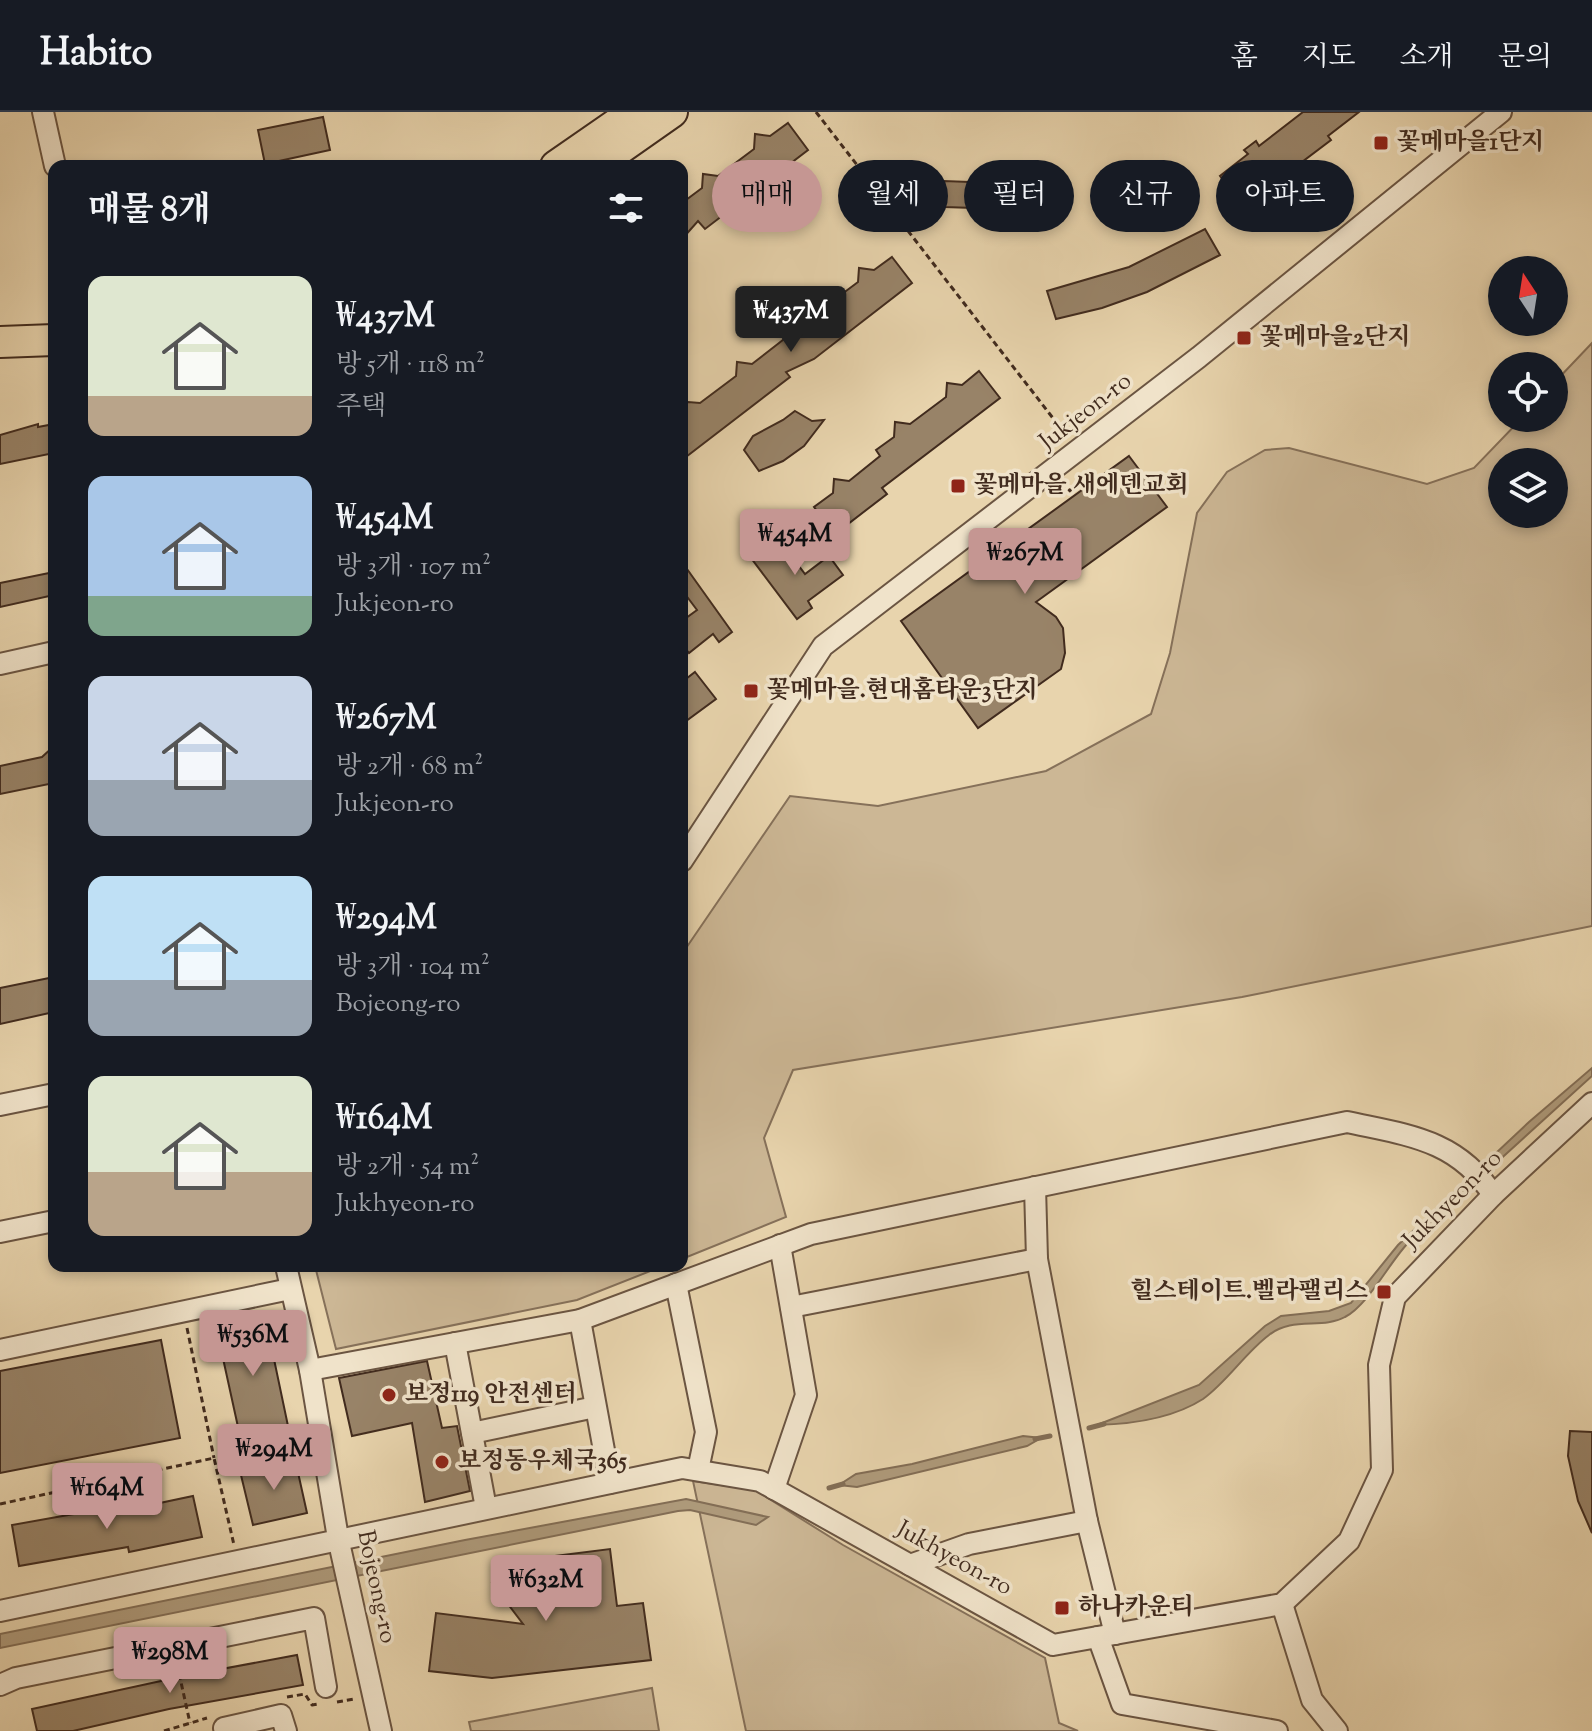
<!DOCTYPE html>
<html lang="ko">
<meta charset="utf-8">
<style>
body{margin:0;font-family:"Sorts Mill Goudy","Noto Serif KR",serif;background:#242831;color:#f1f3f6;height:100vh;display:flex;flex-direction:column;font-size:30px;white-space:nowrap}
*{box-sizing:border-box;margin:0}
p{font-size:26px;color:#9ea1a6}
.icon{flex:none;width:44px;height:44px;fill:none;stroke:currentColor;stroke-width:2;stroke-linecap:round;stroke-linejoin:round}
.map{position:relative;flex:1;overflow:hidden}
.details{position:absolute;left:48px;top:48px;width:640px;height:1112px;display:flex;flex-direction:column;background:#171b24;border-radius:16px;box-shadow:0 4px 12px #0003}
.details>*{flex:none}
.top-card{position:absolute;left:712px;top:48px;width:760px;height:72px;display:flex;gap:16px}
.needle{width:52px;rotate:348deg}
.tools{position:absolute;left:1488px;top:144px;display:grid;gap:16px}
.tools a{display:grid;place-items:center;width:80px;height:80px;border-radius:50%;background:#171b24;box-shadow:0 4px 12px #0003;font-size:40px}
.price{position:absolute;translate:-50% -68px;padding:0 18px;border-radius:8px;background:#c59692;color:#111;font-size:26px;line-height:52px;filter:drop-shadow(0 2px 4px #0008)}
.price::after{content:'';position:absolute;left:50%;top:48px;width:24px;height:18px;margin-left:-12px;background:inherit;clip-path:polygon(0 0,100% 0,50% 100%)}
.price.current{background:#222;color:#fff}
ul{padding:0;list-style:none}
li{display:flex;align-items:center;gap:24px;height:200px;padding:0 40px}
li span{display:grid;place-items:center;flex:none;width:224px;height:160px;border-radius:16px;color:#555}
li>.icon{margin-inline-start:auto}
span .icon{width:96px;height:96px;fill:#fffc;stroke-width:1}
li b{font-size:34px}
h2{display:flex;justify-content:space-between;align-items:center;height:96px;padding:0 40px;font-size:34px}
.tag{padding:0 28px;border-radius:36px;background:#171b24;box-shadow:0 4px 12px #0003;font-size:28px;line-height:72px}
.tag.current{background:#c59692;color:#111}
header{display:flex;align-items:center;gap:48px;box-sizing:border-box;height:112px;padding:0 40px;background:#171b24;border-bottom:2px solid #363941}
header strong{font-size:38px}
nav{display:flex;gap:44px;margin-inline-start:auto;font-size:28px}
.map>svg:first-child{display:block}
.green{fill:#ccb795;stroke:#86715a;stroke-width:2;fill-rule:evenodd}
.water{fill:#af9b7c;stroke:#836e56;stroke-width:2}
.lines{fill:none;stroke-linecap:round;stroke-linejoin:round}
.stream{stroke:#836e56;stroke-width:5}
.building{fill:#988368;stroke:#412b1e;stroke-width:2}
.minor-casing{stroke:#6b5542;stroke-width:24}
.highway-casing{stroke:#412b1e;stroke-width:34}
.path{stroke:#412b1e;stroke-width:3;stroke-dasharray:6 4;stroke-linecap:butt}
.minor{stroke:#f0e3ca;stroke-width:20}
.highway{stroke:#e8d4ad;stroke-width:30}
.poi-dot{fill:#8f2418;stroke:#f0e3ca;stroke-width:3}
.labels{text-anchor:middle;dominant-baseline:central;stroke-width:7;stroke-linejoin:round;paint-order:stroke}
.poi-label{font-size:24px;font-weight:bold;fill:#412b1e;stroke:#f0e3ca;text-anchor:start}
.street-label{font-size:24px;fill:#412b1e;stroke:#f0e3ca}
</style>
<header>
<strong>Habito</strong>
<nav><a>홈</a><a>지도</a><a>소개</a><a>문의</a></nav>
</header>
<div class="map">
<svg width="1592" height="1619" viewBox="0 0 1592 1619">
<rect width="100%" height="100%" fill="#e8d4ad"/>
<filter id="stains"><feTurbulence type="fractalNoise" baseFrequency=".0025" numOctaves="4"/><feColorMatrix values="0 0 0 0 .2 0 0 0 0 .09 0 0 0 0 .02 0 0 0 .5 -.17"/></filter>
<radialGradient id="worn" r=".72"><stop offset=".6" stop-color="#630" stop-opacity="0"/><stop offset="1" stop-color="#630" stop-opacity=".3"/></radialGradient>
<g class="green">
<path d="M1592 231V814L1242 885 793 958 764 1026 786 1105 682 1147V842L790 684 878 694 1046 659 1151 602 1170 541 1197 401 1227 360 1265 338 1289 336 1427 372 1474 356 1522 306H1554V271ZM1554 350V402H1502V350Z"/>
<polygon points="315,1154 663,1154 577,1188 336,1237"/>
<polygon points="693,1369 755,1378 843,1433 1045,1546 1059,1611 1078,1619 746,1619"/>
<polygon points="652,1576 659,1619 471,1619 469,1610"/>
</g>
<g class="water">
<path d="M1592 956V964L1408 1131C1389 1151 1368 1193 1345 1205 1322 1218 1293 1204 1269 1223 1245 1241 1227 1270 1203 1287 1172 1307 1133 1312 1097 1313L1199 1273 1265 1214 1281 1204 1329 1199 1351 1191 1398 1133 1529 1010Z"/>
<polygon points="1023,1324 1041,1326 1027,1334 857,1375 839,1373 856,1362 912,1352"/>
<polygon points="686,1387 768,1405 756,1413 690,1398 678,1399 0,1536 0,1522 465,1428"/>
</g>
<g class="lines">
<g class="stream">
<polyline points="1089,1316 1104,1312"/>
<polyline points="1035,1327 1050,1324"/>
<polyline points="829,1376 843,1372"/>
</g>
</g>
<g class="building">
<polygon points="1303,0 1359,0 1328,24 1331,28 1290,59 1287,55 1261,75 1264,80 1243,94 1220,64 1248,42 1244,38 1256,29 1259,34"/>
<polygon points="323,5 330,38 265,52 258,18"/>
<polygon points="788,11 808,38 705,117 698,109 682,127 682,91 702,76 703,62 718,64 754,37 755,22 770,24"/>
<polygon points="1027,62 1030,86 974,96 945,95 944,69 970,70"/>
<polygon points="1205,117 1220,143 1147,180 1102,196 1056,207 1047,179 1129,155"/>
<polygon points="892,145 912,171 814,247 786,260 790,265 682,348 682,295 688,290 700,291 736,264 737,250 752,252 788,224 806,209 807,195 822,197 858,170 859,156 874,158"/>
<polygon points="979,259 1000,286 882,376 887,382 835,422 814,395 833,381 834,367 849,369 880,344 876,338 894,325 895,310 910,312 946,285 947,271 962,273"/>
<polygon points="795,299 812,309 824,308 804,334 783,349 759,359 744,338 753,324 783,308"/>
<polygon points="38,312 38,315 54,312 54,341 0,352 0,323"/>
<polygon points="1129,344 1167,395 1036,490 1056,505 1063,516 1065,541 1061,557 978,616 901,509"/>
<polygon points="778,426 805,462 829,444 843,463 808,489 812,496 797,507 751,446"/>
<polygon points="682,450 732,520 719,530 713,522 689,541 682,532 682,509 697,498 682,478"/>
<polygon points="54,460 54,483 0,495 0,471"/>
<polygon points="695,560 716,587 682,612 682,570"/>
<polygon points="54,634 54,671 0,682 0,654 42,645"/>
<polygon points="54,865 54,900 0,912 0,876"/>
<polygon points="266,1209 288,1314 240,1324 217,1219"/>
<polygon points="161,1228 180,1326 0,1361 0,1259"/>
<polygon points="427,1249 442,1316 457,1314 470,1379 425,1390 412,1311 352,1324 339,1266"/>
<polygon points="1570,1319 1592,1320 1592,1421 1578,1389 1568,1344"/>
<polygon points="295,1347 307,1401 253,1413 240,1359"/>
<polygon points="193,1384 202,1425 129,1440 128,1435 19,1454 12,1413 102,1397 103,1403"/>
<polygon points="610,1437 617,1494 643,1491 651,1548 492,1566 429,1559 436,1501 523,1512 492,1471 523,1448"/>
<polygon points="297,1543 303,1573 169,1597 73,1619 37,1619 32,1597 184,1564"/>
</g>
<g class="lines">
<defs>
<g id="minor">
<polyline points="43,0 55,54"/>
<polyline points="0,552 54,540"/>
<polyline points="682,749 823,534 1199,245 1501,0"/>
<polyline points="0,993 54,982"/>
<polyline points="1035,1075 1037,1147 1087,1409 1115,1522"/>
<polyline points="0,1120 54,1109"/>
<polyline points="286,1154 310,1258 338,1426 381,1619"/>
<polyline points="676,1172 706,1320 698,1358"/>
<polyline points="791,1195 1037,1147"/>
<polyline points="580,1208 610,1371"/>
<polyline points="455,1231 486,1396"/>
<polyline points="0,1238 290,1177"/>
<path d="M310 1258 580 1208 811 1122 1347 1010C1406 1023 1457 1027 1493 1083"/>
<polyline points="472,1321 595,1295"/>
<polyline points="774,1377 806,1283 780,1133"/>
<polyline points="910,1453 969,1432 1087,1409"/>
<polyline points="1282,1492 1312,1588 1337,1619"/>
<polyline points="0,1499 682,1356 760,1369 1053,1533 1282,1492 1349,1429 1382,1358 1379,1253 1395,1185 1493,1083 1592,991"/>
<polyline points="1098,1525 1122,1592 1277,1619"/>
<polyline points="0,1573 16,1566 314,1506 326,1575"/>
<polyline points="225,1619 224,1616 281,1603 286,1619"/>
</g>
<g id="highway">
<polyline points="556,54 634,0"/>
<polyline points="595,54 672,0"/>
<polyline points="0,230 54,228"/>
</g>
</defs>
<use href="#minor" class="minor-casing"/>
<use href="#highway" class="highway-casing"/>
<g class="path">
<polyline points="816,0 1066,323"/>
<polyline points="187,1216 214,1346"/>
<polyline points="0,1392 214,1346 234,1433"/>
<polyline points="177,1552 190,1611"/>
<polyline points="287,1585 305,1582 312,1593 318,1592"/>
<polyline points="337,1590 354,1587"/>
<polyline points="164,1619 207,1606"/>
</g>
<use href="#minor" class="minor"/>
<use href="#highway" class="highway"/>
</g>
<g class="poi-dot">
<rect x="1373" y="23" width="16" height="16" rx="4"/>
<rect x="1236" y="218" width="16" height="16" rx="4"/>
<rect x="950" y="366" width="16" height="16" rx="4"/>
<rect x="743" y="571" width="16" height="16" rx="4"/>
<rect x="1376" y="1172" width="16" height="16" rx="4"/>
<circle cx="389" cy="1283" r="8"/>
<circle cx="442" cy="1350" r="8"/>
<rect x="1054" y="1488" width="16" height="16" rx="4"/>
</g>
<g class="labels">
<g class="poi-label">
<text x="1397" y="31">꽃메마을1단지</text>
<text x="1260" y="226">꽃메마을2단지</text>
<text x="974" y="374">꽃메마을.새에덴교회</text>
<text x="767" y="579">꽃메마을.현대홈타운3단지</text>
<text x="1368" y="1180" text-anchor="end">힐스테이트.벨라팰리스</text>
<text x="405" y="1283">보정119 안전센터</text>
<text x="458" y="1350">보정동우체국365</text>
<text x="1078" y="1496">하나카운티</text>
</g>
<g class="street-label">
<text transform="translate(1086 300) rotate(-38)">Jukjeon-ro</text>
<text transform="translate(1453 1088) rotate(-45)">Jukhyeon-ro</text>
<text transform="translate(954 1447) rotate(29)">Jukhyeon-ro</text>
<text transform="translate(376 1475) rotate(78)">Bojeong-ro</text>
</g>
</g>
<rect width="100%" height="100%" filter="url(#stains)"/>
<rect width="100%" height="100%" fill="url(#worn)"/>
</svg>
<div class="tools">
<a><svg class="needle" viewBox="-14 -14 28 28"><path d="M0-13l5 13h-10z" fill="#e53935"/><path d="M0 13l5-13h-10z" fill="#9ea1a6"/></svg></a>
<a><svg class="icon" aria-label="locate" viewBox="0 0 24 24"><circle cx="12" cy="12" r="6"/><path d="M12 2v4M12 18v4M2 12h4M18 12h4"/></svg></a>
<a><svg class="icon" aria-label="layers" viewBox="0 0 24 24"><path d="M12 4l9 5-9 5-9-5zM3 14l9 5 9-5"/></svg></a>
</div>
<b class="price current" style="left:791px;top:242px">₩437M</b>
<b class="price" style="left:795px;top:465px">₩454M</b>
<b class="price" style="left:1025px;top:484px">₩267M</b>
<b class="price" style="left:253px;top:1266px">₩536M</b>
<b class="price" style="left:274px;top:1380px">₩294M</b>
<b class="price" style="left:107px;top:1419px">₩164M</b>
<b class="price" style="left:546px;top:1511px">₩632M</b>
<b class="price" style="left:170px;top:1583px">₩298M</b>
<div class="top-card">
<a class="tag current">매매</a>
<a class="tag">월세</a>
<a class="tag">필터</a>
<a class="tag">신규</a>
<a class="tag">아파트</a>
</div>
<section class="details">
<h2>매물 8개<svg class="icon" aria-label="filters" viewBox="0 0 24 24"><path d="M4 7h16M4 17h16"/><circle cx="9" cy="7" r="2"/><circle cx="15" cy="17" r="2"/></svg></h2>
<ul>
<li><span style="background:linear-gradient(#dfe7d0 75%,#b9a48a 0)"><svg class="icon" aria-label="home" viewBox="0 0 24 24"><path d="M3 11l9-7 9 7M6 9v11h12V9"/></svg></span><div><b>₩437M</b><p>방 5개 · 118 m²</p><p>주택</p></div></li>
<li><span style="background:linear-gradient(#a9c7e8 75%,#7fa58c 0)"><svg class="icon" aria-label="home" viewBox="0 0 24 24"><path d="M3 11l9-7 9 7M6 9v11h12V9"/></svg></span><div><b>₩454M</b><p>방 3개 · 107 m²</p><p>Jukjeon-ro</p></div></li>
<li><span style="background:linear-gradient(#c9d6e8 65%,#9aa5b1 0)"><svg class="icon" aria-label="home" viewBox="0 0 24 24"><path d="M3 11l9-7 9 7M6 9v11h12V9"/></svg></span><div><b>₩267M</b><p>방 2개 · 68 m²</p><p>Jukjeon-ro</p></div></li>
<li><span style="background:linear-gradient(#bfe0f5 65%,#9aa5b1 0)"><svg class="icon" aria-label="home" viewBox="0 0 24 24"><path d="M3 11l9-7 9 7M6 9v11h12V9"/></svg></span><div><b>₩294M</b><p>방 3개 · 104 m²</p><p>Bojeong-ro</p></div></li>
<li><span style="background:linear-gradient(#dfe7d0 60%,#b9a48a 0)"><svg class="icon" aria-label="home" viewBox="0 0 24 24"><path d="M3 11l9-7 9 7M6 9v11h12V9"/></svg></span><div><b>₩164M</b><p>방 2개 · 54 m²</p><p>Jukhyeon-ro</p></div></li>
</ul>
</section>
</div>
